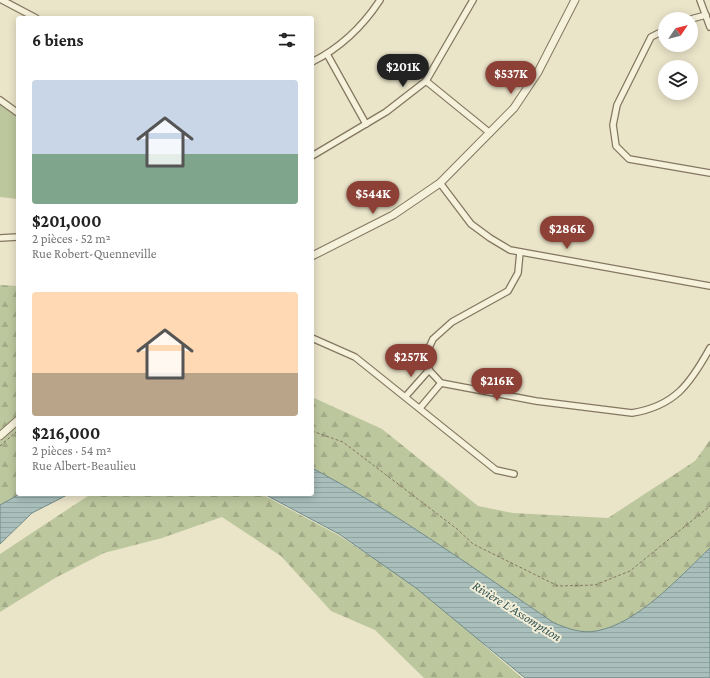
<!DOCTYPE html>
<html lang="fr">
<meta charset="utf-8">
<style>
body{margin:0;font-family:"Crimson Pro",serif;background:#f2f2f2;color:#222;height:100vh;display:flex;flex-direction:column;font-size:15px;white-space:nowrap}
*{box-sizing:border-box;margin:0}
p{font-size:13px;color:#767676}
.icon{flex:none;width:22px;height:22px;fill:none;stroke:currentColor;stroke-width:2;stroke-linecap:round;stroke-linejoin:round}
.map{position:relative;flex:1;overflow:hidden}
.side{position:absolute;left:16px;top:16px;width:298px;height:480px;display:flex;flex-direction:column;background:#fff;border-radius:4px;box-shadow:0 2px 10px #0003}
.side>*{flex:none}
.needle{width:26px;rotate:55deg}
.fabs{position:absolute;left:658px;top:12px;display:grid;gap:8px}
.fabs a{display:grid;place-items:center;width:40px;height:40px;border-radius:50%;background:#fff;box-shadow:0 2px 10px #0003;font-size:20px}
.price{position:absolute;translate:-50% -34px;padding:0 9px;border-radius:14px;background:#8d4036;color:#fff;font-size:13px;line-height:26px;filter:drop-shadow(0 1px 2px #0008)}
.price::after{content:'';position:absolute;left:50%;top:24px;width:12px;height:9px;margin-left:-6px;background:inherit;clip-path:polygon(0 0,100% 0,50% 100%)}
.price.active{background:#222;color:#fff}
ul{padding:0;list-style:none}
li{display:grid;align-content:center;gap:8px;height:212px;padding:0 16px}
li span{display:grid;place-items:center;height:124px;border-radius:4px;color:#555}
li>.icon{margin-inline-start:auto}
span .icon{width:72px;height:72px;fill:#fffc;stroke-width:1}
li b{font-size:17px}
h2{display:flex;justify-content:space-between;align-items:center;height:48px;padding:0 16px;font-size:17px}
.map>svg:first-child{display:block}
.forest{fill:url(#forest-firs)}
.green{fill:#bdc79e}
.water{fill:url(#water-rules);stroke:#718c89}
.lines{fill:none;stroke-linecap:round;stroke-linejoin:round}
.minor-casing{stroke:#847760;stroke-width:8}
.tertiary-casing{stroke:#847760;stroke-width:9}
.path{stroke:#847760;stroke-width:1;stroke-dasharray:3 2;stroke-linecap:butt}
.minor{stroke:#f5f1db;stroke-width:5.5}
.tertiary{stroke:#f5f1db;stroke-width:7}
.labels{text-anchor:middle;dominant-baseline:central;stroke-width:4;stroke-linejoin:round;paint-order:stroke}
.water-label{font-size:13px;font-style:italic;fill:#325354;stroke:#f2eed8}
</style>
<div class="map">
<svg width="710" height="678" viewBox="0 0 710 678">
<defs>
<pattern id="forest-firs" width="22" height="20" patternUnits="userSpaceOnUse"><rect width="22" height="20" fill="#bdc79e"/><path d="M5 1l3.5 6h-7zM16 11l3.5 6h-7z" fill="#a3ab88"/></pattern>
<pattern id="water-rules" width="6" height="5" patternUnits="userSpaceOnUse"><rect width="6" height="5" fill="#a9bfbb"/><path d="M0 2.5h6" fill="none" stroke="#92a4a0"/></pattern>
</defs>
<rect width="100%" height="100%" fill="#eae4c9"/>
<g class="forest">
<polygon points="0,285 18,286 18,494 20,494 0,505"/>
<path d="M312 397 382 429 478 506 513 513 608 518 695 461 710 440V548C680 576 638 624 596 631 581 634 567 628 554 623 475 569 397 513 312 468Z"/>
<polygon points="91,494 261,494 338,535 446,606 486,647 522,678 424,678 375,630 331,611 281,556 222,517 162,538 104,553 55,578 0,612 0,554"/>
</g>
<polygon class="green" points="0,100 18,113 18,199 0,197"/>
<g class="water">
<path d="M312 468C397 513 475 569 554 623 567 628 581 634 596 631 638 624 680 576 710 548V678H525L416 588 339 534 264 494H312Z"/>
<polygon points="20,494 69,494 32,513 0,544 0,505"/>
</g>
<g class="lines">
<defs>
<g id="minor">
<polyline points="2,0 36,18"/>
<polyline points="700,0 710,27"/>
<polyline points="691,19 706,15"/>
<polyline points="665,30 651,37 617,105 613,125 616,146 629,159 710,173"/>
<polyline points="327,54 366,124"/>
<path d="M312 62C340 48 363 26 380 0"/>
<polyline points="426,81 490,133"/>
<polyline points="0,100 18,113"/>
<polyline points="312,156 386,112 426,81 473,0"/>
<polyline points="440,183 471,224 490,238 510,250 710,286"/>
<polyline points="0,238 18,237"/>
<path d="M520 252 518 273 508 291 452 322 433 339 427 352 429 370 441 383 536 401 632 413C675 406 690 384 710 348"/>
<polyline points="312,338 355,357 496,470 514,474"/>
<polyline points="406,396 429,370"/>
<polyline points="420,408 441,383"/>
</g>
<g id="tertiary">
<polyline points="312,256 393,215 440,183 514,108 538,72 575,0"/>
<polyline points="0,436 18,420"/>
</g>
</defs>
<use href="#minor" class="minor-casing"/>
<use href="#tertiary" class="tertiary-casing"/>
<g class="path">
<polyline points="312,431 343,442 457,529 473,544 558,586 595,585 630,571 710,506"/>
<polyline points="0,446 16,432"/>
</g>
<use href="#minor" class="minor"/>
<use href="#tertiary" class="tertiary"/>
</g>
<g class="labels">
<g class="water-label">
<text transform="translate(517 611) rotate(32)">Rivière L'Assomption</text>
</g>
</g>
</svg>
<div class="fabs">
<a><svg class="needle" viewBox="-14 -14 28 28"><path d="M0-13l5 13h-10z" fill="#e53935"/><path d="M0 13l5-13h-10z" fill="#767676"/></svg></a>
<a><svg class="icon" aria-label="layers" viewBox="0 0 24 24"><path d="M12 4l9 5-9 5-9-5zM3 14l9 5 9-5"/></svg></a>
</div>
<b class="price active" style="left:403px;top:88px">$201K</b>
<b class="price" style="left:511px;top:95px">$537K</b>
<b class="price" style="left:373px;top:215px">$544K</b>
<b class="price" style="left:567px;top:250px">$286K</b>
<b class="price" style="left:411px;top:378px">$257K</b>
<b class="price" style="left:497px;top:402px">$216K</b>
<section class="side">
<h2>6 biens<svg class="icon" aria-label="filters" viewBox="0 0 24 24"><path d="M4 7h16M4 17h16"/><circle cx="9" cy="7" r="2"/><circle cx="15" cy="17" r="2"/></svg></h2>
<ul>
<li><span style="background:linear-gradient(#c9d6e8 60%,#7fa58c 0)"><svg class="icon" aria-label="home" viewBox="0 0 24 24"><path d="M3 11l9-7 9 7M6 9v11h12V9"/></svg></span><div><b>$201,000</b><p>2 pièces · 52 m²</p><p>Rue Robert-Quenneville</p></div></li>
<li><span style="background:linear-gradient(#ffd9b3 65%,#b9a48a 0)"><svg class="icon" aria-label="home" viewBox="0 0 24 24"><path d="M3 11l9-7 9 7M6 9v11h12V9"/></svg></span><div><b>$216,000</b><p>2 pièces · 54 m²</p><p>Rue Albert-Beaulieu</p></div></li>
</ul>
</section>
</div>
